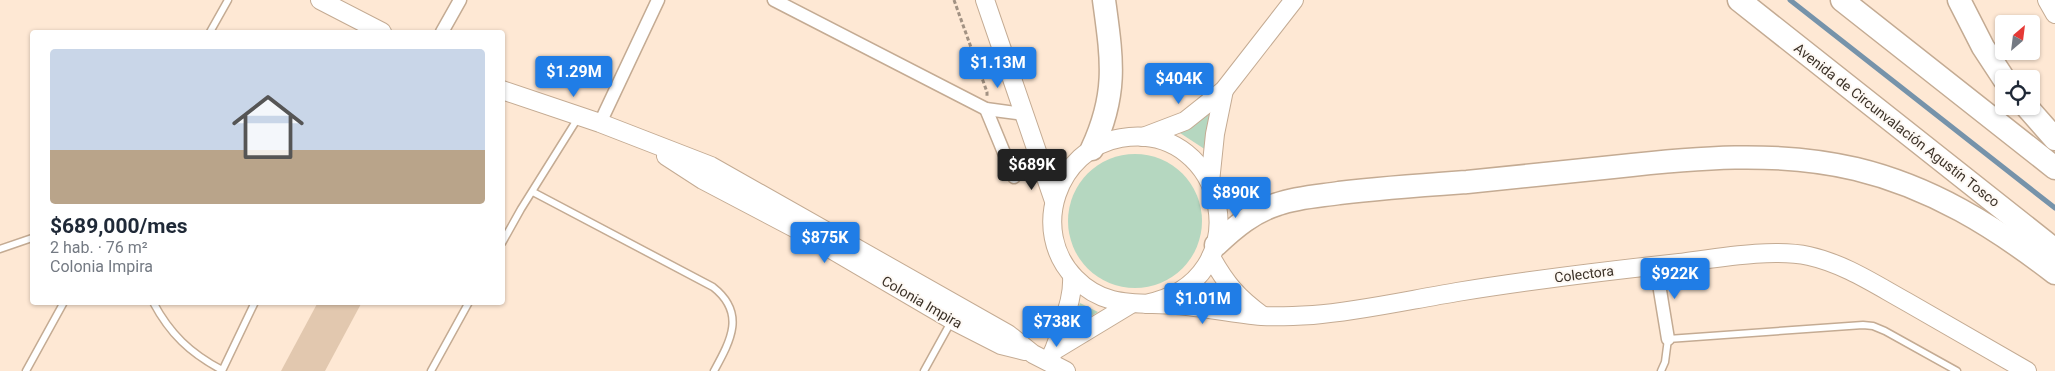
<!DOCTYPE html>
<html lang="es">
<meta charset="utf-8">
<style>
body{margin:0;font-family:Roboto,sans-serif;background:#f6f6f7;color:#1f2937;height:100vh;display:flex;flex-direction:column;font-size:19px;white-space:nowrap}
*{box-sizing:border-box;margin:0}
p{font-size:16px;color:#747a83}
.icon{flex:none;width:28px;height:28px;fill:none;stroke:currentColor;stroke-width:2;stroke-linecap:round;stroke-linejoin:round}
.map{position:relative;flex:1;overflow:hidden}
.panel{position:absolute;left:30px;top:30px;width:475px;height:275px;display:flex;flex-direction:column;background:#fff;border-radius:5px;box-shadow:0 1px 4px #0004}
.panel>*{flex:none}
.needle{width:32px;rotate:28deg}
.tools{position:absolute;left:1995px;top:15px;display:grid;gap:10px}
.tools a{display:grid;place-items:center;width:45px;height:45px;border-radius:5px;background:#fff;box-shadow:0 1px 4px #0004;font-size:25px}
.price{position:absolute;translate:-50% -42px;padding:0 11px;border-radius:5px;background:#207de6;color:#fff;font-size:16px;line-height:32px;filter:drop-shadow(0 1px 2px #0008)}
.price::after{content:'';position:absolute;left:50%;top:30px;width:15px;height:11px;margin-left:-8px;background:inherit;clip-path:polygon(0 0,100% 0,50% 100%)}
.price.current{background:#222;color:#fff}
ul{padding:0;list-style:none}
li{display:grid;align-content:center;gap:10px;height:265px;padding:0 20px}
li span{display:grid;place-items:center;height:155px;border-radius:5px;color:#555}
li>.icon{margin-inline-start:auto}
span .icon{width:90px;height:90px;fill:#fffc;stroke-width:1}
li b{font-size:21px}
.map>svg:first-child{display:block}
.green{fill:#b5d7c0}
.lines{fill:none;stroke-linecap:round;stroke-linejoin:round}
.stream{stroke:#7693aa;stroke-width:5}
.building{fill:#e2c8af}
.lane-casing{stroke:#c4ab93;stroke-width:9}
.street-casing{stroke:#c4ab93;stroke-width:15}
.secondary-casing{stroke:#c4ab93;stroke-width:20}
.highway-casing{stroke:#c4ab93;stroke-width:25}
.path{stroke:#a29283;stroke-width:3;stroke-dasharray:4 2.5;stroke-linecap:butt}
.lane{stroke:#fff;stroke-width:6}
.street{stroke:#fff;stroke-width:12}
.secondary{stroke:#fff;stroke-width:18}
.highway{stroke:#fff;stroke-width:22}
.labels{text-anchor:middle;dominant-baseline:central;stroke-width:4;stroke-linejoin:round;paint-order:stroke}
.street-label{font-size:14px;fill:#3b3127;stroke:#fef9f4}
</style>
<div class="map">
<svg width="2055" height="371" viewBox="0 0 2055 371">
<rect width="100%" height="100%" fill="#fee8d4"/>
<g class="green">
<polygon points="1210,111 1206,150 1180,133"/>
<circle cx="1135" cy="221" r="67"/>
<polygon points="1080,303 1098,312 1070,329"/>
</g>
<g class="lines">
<polyline class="stream" points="1790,0 2055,208"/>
</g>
<polygon class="building" points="318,302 362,302 325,371 281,371"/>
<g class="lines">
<defs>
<g id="lane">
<polyline points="210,32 228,0"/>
<path d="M533 192 713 287C746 313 731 340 714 371"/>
<polyline points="502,243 521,209 578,118"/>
<polyline points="0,249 32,238"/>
<path d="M153 302C170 334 190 353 222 370"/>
<polyline points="26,371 64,302"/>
<polyline points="222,371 255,302"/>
<polyline points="431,371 469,302"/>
<polyline points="924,371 951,322"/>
<polyline points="1661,371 1665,362 1668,339 1863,325 1873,326 1885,331 1957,371"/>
</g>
<g id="street">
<polyline points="774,0 986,109 1024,114"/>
<polyline points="442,32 460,0"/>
<polyline points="986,109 1014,177"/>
<polyline points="600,123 658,0"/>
<polyline points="1656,266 1668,339"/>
</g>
<g id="secondary">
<polyline points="320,0 382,32"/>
<polyline points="985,0 1054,201"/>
<polyline points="2047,0 2055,14"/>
<polyline points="502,90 600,123 711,166 1008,334 1033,354 1066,371"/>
<polyline points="1143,137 1185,121 1224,90 1294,0"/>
<polyline points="666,156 703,180 800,231 952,320 1001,345 1025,351"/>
<polyline points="1210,182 1215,134 1224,90"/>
<path d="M1211 257C1226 284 1238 298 1263 316"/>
<path d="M1145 304C1263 281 1227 120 1121 138 1057 149 1029 231 1075 278 1105 309 1137 302 1176 305 1205 307 1234 314 1262 316 1279 317 1297 316 1313 315 1361 311 1409 300 1457 292 1531 280 1605 271 1679 263 1718 258 1772 248 1809 256 1845 264 1876 285 1907 302 1947 325 1987 348 2027 371"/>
<polyline points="1055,350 1131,304"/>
<path d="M1048 361C1056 350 1058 338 1062 325 1068 308 1073 294 1072 276"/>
</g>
<g id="highway">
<polyline points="1739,0 2055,250"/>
<polyline points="1842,0 2055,168"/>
<polyline points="1959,0 1983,47 2004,79"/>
<polyline points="2026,106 2055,139"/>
<path d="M1092 149C1118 93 1112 59 1104 0"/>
<path d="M1216 245C1235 227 1253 212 1278 204 1298 197 1319 196 1339 193 1382 188 1425 185 1467 182 1516 177 1564 172 1613 167 1694 158 1776 150 1856 169 1931 187 1994 226 2055 273"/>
</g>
</defs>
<use href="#lane" class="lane-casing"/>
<use href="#street" class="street-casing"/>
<use href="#secondary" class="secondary-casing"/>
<use href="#highway" class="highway-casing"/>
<polyline class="path" points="954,0 987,92 987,96"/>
<use href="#lane" class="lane"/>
<use href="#street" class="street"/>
<use href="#secondary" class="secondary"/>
<use href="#highway" class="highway"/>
</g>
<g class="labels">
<g class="street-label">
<text transform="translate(1897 125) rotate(38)">Avenida de Circunvalación Agustín Tosco</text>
<text transform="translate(1584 274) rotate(-7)">Colectora</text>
<text transform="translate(922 302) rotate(30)">Colonia Impira</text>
</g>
</g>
</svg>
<div class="tools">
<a><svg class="needle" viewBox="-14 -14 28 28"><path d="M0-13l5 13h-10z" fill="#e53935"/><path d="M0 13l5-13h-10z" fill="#747a83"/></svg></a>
<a><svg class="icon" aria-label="locate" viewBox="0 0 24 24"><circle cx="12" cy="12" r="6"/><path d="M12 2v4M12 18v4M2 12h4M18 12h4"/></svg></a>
</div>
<b class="price" style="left:998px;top:89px">$1.13M</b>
<b class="price" style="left:574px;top:98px">$1.29M</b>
<b class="price" style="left:1179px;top:105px">$404K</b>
<b class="price current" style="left:1032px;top:191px">$689K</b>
<b class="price" style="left:1236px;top:219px">$890K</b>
<b class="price" style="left:825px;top:264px">$875K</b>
<b class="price" style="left:1675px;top:300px">$922K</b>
<b class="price" style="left:1203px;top:325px">$1.01M</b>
<b class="price" style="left:1057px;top:348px">$738K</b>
<section class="panel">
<ul>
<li><span style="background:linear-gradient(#c9d6e8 65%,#b9a48a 0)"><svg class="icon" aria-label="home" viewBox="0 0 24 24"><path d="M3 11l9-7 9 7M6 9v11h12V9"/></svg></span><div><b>$689,000/mes</b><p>2 hab. · 76 m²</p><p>Colonia Impira</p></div></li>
</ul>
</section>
</div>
